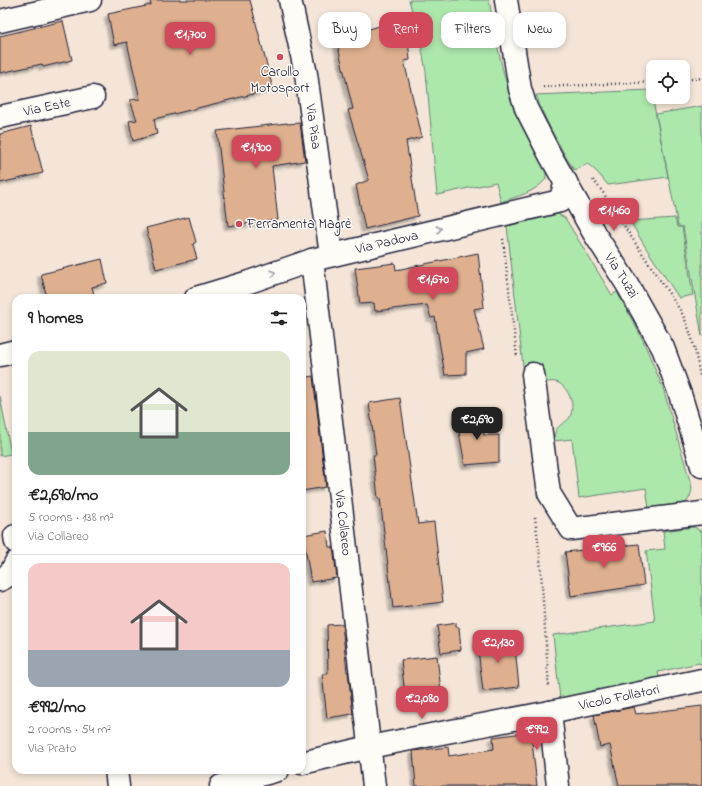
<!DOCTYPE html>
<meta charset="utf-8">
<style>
body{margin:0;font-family:"Indie Flower",sans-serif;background:#f2f2f2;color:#222;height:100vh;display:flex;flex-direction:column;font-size:15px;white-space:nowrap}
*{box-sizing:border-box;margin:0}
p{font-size:13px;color:#767676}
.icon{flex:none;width:22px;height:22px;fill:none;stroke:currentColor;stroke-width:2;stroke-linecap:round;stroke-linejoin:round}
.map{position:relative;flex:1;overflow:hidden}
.side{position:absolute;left:12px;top:294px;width:294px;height:480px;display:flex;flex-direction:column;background:#fff;border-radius:12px;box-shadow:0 2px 6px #0003}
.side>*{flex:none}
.top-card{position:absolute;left:318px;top:12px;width:324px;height:36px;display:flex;gap:8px}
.fabs{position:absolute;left:646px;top:60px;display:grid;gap:8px}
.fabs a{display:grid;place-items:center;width:44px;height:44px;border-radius:8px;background:#fff;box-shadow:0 2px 6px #0003;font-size:20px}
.price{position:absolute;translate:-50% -34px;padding:0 9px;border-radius:8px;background:#d1495b;color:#fff;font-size:13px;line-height:26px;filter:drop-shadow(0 1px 2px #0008)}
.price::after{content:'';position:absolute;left:50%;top:24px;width:12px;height:9px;margin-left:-6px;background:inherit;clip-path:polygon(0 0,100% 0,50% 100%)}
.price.current{background:#222;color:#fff}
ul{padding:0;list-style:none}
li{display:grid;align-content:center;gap:8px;height:212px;padding:0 16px}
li+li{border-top:1px solid #e0e0e0}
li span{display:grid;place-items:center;height:124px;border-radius:12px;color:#555}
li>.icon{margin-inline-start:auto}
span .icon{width:72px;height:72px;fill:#fffc;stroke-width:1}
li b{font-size:17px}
h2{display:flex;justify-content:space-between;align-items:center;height:48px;padding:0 16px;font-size:17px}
.pill{padding:0 14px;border-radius:12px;background:#fff;box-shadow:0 2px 6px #0003;font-size:14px;line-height:36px}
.pill.current{background:#d1495b;color:#fff}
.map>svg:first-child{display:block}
.green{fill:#ace7ac;stroke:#678474}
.building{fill:#deb08f;stroke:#22223b;filter:url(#shadow)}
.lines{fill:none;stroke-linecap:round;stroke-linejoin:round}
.minor-casing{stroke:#22223b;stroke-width:25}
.path{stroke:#22223b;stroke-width:2.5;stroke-dasharray:1 3;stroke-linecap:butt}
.minor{stroke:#fdfcf7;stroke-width:22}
.oneway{stroke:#9a9aa2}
.poi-dot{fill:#d1495b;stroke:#fdfcf7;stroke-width:1.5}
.labels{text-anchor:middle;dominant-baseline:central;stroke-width:3;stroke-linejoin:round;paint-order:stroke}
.poi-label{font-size:14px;fill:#22223b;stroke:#fdfcf7}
.street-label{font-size:14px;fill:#22223b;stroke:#fdfcf7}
</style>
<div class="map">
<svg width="702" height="786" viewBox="0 0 702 786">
<defs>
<filter id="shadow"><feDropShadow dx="-3.5" dy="3.5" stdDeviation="1" flood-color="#0004"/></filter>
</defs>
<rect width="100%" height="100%" fill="#f4e5d8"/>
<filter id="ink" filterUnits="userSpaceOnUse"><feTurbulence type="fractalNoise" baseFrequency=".025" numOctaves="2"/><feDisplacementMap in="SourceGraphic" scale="8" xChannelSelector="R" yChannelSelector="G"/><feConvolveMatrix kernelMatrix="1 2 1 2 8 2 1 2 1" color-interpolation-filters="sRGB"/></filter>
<g filter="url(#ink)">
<g class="green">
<path d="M409 0H489L497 44 504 75 512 101 518 118 546 173V179C534 193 518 196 501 202L496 182 437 195 426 72 421 44Z"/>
<path d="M651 90 668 177 608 185 597 172 588 164 574 170C559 146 545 121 536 95Z"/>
<polygon points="702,106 702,336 683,227 678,226 656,114"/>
<path d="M558 214 565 218 612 295 617 292 642 338 663 388 692 488C691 496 689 501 682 505L649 509 646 488 579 498 572 439 554 441C554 421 568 426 571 414 575 403 567 385 556 382 552 381 548 382 544 383L542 364 523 366 507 226Z"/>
<polygon points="675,218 677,227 682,227 693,295 679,298 646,248 630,221"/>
<polygon points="0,396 11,454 0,456"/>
<polygon points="694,527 702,532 702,665 699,663 658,672 660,681 560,699 553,635 655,621 646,551 665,549 663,531"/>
</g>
<g class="building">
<polygon points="150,0 250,0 273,89 154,119 157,134 133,141 129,121 137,120 130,100 140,99 127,42 114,45 108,14 151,5"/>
<polygon points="406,18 410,60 404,61 422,137 406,141 418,216 365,229 356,185 369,180 348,110 353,109 336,39"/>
<polygon points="63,21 72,60 43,67 42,64 0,73 0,36"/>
<polygon points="287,123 287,124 300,123 305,161 272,166 278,220 228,226 217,131"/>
<polygon points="31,126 43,173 0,183 0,134"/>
<polygon points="189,217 196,242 193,244 197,259 156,269 146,228"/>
<polygon points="478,253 484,307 474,309 484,349 466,353 466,374 445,375 435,317 431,318 427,305 375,311 374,303 360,304 355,268 395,263 396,270"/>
<polygon points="102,259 107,283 92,287 95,298 47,298 41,274"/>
<polygon points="313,376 326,487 302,491 302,378"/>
<polygon points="400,398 418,524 434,522 443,602 393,608 380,498 378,498 373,455 376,455 369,403"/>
<polygon points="480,411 484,435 499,435 499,462 465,465 456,416"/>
<polygon points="327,531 329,547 333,547 337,578 311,582 303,535"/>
<polygon points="639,544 644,585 571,596 565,552"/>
<polygon points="456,623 456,627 459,627 461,650 441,653 437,626"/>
<polygon points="342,624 347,672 348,672 353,714 327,718 322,674 328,674 327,625"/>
<polygon points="514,637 519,687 483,691 477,641"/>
<polygon points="437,656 441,691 405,695 401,660"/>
<polygon points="702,706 702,786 619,786 610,745 600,747 594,715 634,707 636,714"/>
<polygon points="531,732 537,786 416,786 413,751 448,747 449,756 494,749 493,737"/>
</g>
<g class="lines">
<defs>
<g id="minor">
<path id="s1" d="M290 0 306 74 331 255"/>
<path id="s2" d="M506 0 520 89 526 108 550 155 594 233 627 284 663 348 680 394 702 466"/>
<polyline points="0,21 90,0"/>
<path id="s3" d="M0 117 93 97"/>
<path id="s4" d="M312 260 374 786"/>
<path id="s5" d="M196 298 249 282 312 260 560 201 566 182"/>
<polyline points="0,355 16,351"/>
<polyline points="533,374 549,493 571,529 702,513"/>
<polyline points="15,536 16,542"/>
<path d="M0 580C9 576 12 571 16 562"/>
<polyline points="550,712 558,786"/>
<path id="s6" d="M302 763 369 747 550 712 702 680"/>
<polyline points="116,770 118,786"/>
<polyline points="221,786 278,770"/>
</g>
</defs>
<use href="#minor" class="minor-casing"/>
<g class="path">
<polyline points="683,80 702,78"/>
<polyline points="543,87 653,82"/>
<path d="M593 180 602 191 628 232 680 310C692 331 696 354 700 377"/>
<polyline points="503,239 517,357"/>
<polyline points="535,517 540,557 549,688"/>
</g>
<use href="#minor" class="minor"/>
</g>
<defs><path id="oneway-chevron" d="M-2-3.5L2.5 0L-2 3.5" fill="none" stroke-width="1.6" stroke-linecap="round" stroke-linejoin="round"/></defs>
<g class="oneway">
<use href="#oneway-chevron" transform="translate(439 229) rotate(-13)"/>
<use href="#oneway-chevron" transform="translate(273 273) rotate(-19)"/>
</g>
</g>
<g class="poi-dot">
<circle cx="280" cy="57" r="4"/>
<circle cx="239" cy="224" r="4"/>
</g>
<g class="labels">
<g class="poi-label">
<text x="280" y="72">Carollo<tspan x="280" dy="16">Motosport</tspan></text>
<text x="247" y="224" text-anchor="start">Ferramenta Magrè</text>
</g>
<g class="street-label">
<text stroke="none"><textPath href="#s3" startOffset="48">Via Este</textPath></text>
<text stroke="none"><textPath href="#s1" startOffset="129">Via Pisa</textPath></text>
<text stroke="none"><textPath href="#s5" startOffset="199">Via Padova</textPath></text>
<text stroke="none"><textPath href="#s2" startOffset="303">Via Tuzzi</textPath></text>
<text stroke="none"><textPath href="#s4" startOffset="265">Via Collareo</textPath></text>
<text stroke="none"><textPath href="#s6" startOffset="324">Vicolo Follatori</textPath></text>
</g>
</g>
</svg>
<div class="fabs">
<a><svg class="icon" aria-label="locate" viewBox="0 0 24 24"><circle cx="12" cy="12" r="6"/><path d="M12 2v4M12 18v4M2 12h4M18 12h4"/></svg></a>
</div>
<b class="price" style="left:190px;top:56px">€1,700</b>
<b class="price" style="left:256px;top:169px">€1,900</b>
<b class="price" style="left:614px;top:232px">€1,460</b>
<b class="price" style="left:433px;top:301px">€1,670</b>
<b class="price current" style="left:477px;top:441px">€2,690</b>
<b class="price" style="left:604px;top:569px">€966</b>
<b class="price" style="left:498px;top:664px">€2,130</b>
<b class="price" style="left:422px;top:720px">€2,080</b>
<b class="price" style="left:537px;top:751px">€992</b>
<div class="top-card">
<a class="pill">Buy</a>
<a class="pill current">Rent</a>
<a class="pill">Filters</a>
<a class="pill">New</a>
</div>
<section class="side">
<h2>9 homes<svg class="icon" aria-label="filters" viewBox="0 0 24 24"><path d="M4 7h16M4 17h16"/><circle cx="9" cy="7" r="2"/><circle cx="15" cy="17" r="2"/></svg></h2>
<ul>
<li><span style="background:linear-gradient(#dfe7d0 65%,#7fa58c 0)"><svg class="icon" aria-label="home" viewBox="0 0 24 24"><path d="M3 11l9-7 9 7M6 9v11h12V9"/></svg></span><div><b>€2,690/mo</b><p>5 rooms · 138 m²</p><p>Via Collareo</p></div></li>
<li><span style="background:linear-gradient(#f6c9c9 70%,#9aa5b1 0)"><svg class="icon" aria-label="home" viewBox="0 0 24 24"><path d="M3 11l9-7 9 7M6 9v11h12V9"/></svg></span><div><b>€992/mo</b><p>2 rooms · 54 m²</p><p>Via Prato</p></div></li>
</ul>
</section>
</div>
